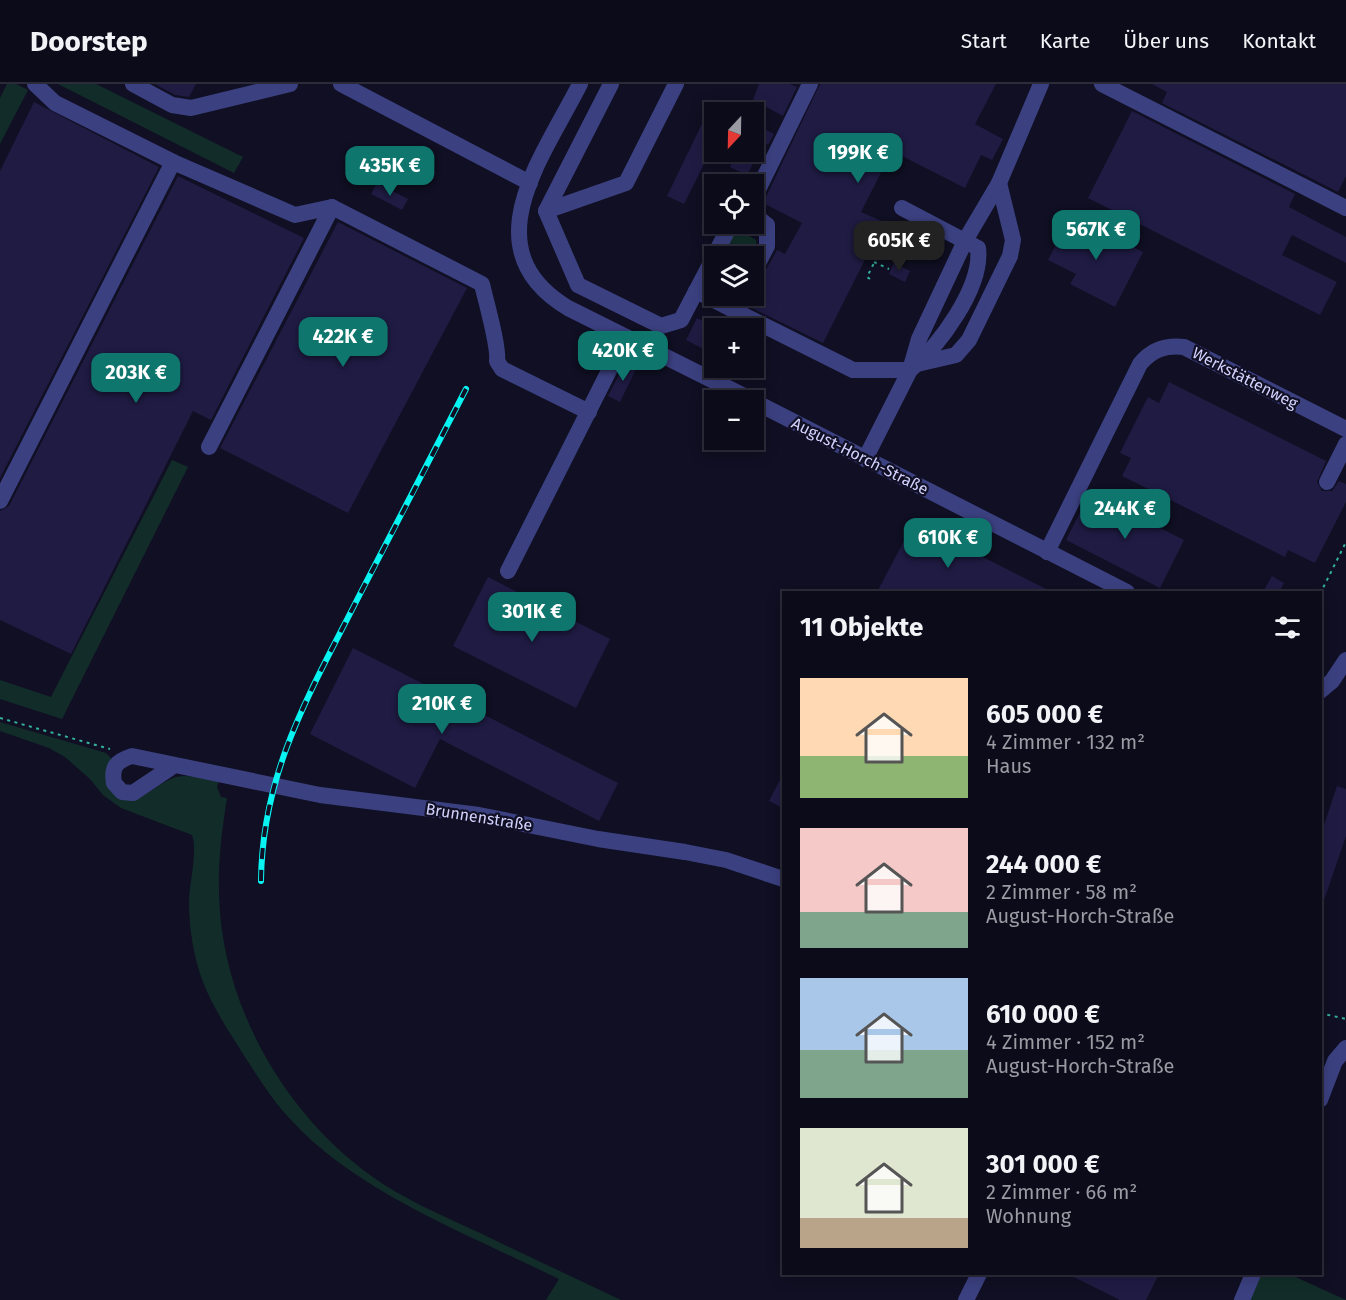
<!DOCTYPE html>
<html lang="de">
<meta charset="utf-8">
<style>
body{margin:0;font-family:"Fira Sans",sans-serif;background:#1a1927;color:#f1f3f6;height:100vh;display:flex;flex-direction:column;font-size:22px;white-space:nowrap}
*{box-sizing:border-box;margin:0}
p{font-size:20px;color:#9a9ba2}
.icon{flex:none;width:33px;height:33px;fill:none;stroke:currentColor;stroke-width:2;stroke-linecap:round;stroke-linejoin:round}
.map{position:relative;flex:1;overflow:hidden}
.details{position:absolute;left:782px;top:507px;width:540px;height:684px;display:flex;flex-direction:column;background:#0c0b1a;border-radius:0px;box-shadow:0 3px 15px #0003,0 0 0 2px #2c2b39}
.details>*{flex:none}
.needle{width:39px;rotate:202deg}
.tools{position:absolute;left:704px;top:18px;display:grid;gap:12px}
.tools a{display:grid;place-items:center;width:60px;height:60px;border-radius:0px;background:#0c0b1a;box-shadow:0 3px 15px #0003,0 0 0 2px #2c2b39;font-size:30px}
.price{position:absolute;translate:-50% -51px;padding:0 14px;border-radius:12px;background:#0f766e;color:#fff;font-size:20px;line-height:39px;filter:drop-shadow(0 2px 3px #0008)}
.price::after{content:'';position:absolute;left:50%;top:36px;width:18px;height:14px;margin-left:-9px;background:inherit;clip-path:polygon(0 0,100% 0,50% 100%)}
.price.current{background:#222;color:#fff}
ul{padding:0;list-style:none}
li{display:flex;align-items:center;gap:18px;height:150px;padding:0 18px}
li span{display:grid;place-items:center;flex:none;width:168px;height:120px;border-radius:0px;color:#555}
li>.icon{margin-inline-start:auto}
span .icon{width:72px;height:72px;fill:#fffc;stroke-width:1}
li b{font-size:26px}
h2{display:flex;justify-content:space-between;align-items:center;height:72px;padding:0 18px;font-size:26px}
header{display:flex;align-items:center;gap:36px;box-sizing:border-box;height:84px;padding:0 30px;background:#0c0b1a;border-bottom:2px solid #2c2b39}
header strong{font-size:28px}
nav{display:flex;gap:33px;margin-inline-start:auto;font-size:21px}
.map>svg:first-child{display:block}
.green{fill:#122d29}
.building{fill:#1f1b43}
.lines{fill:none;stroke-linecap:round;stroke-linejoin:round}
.path{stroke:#32b19c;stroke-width:2;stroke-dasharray:3 4.5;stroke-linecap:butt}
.minor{stroke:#3b4080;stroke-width:16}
.rail-casing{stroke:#08f4f2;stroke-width:6}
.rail{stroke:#100f23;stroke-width:4;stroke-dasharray:11;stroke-linecap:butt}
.labels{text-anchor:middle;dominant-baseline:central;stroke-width:4.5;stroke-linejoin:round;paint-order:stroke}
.street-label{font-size:16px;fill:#d2d2fe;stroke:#100f23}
</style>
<header>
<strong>Doorstep</strong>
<nav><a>Start</a><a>Karte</a><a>Über uns</a><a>Kontakt</a></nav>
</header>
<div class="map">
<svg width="1346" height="1216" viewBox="0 0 1346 1216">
<rect width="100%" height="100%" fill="#100f23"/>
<g class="green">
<polygon points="7,0 16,0 28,6 0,60 0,14"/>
<polygon points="58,0 96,0 243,73 234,89"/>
<polygon points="741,147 756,156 757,166 753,172 720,172 729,153"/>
<polygon points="172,376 188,383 62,635 0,615 0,596 51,613"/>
<path d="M0 638 106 669 112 675 106 686 133 716C149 711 160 698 176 693 189 690 205 694 219 696L217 703 221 713 227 714C222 745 218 777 219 809 221 918 282 1027 370 1091 403 1115 441 1131 478 1148 525 1171 573 1193 621 1216H546L559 1195C472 1152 356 1108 291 1036 272 1016 258 993 243 970 229 947 213 924 203 898 194 875 189 844 189 818 189 800 198 767 192 751L121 724 103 711 90 695 65 673 49 664 0 647Z"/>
<polygon points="1261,1190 1289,1190 1346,1216 1250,1216"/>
</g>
<g class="building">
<polygon points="155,0 196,0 189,13 175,11"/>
<polygon points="759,0 790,0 797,3 783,32 753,16"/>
<polygon points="820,0 996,0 975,40 1003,55 992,76 981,71 965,104 892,67 861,128 884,138 823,259 746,221 777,166 785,170 802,139 763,119"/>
<polygon points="1152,0 1346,0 1346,92 1338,108 1162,19 1167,8"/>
<polygon points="714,15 714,60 684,120 667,112"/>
<polygon points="34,18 159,83 0,394 0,87"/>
<polygon points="1132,27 1295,110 1289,123 1346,153 1346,179 1292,151 1282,171 1337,198 1320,231 1088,114"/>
<polygon points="753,39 774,50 768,61 764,58 747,91 730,83 738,68 753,68"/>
<polygon points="178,92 304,154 211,336 193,327 71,570 0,536 0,427 9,422"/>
<polygon points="377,99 408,115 402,126 371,110"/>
<polygon points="1071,132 1143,168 1115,223 1070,200 1076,190 1048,176"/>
<polygon points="338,138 467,204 348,429 220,364"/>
<polygon points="894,179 910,187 905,198 889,190"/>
<polygon points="697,234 714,243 714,257 709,268 686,256"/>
<polygon points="626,277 637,283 620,318 608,312"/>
<polygon points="1169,298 1326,377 1317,398 1322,407 1332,407 1339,397 1346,400 1346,418 1315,479 1288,466 1285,473 1122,392 1131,374 1120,369 1148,313 1159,319"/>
<polygon points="1090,409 1184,456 1160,504 1066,456"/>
<polygon points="914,438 1052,508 877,508"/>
<polygon points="1272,492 1284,499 1279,508 1263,508"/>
<polygon points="488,493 610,555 576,624 453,562"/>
<polygon points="353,564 618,699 599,737 440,655 415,704 310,650"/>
<polygon points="783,690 783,724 769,717"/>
<polygon points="1337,702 1346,705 1346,752 1322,822 1320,753"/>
<polygon points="1068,1190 1159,1190 1146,1216 1120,1216"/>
</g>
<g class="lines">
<g class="path">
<polyline points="874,178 889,185"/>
<polyline points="870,195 867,193 895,137"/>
<polyline points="1320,510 1346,458"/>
<polyline points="0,634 110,665"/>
<polyline points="1320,929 1346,935"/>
</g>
<g class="minor">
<path d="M35 0 55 19 173 78 295 131 332 123 482 200C486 218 499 262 497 277L502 285 589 328"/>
<polyline points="133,0 172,21 191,24 290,0"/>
<polyline points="341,0 530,99"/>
<path d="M580 0C543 73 470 165 568 224L752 316"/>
<polyline points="676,0 626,99 546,127 578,201 661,242 681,236 714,173"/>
<polyline points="1102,0 1346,124"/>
<polyline points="753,116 810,0"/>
<polyline points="546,127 611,0"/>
<polyline points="753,130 767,141 767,162 753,189"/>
<polyline points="714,172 731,140"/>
<polyline points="696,207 743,231"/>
<path d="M736 244 743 231 853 286H910C939 262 983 203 978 164L902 124"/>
<polyline points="917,280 956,271 969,256 1010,172 1013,156 999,99"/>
<polyline points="753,317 1127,508"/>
<polyline points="209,363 332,123"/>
<polyline points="865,375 910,286 919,255 966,155 999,99 1041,0"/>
<polyline points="1327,398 1346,360"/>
<polyline points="0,417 173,78"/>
<path d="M1047 468 1140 280C1152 265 1166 261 1184 263L1346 345"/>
<polyline points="508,487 626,253"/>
<polyline points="1320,607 1332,597 1346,576"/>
<path d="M173 682 133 709 122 708 114 699C111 682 117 677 132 672L320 711 479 731 598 755 685 768 726 776 783 795"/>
<polyline points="1320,1016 1335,977 1346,964"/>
<polyline points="966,1216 979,1190"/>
<polyline points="1242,1216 1253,1190"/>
</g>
<defs>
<path id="rail" d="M261 797C262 687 311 607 359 512 395 443 431 374 466 305"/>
</defs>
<use href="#rail" class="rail-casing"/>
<use href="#rail" class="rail"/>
</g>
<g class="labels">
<g class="street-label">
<text transform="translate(1245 294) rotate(27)">Werkstättenweg</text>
<text transform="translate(860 372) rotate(27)">August-Horch-Straße</text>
<text transform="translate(479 733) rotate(9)">Brunnenstraße</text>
</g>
</g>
</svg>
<div class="tools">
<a><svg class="needle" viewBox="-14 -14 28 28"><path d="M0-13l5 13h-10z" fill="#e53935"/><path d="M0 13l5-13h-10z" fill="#9a9ba2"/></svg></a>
<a><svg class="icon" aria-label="locate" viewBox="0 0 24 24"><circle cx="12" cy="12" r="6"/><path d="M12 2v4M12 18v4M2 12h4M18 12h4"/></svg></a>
<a><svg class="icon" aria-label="layers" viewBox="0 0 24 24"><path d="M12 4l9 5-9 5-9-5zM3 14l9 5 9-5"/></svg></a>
<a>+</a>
<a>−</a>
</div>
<b class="price" style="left:858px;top:100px">199K €</b>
<b class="price" style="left:390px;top:113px">435K €</b>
<b class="price" style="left:1096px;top:177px">567K €</b>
<b class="price current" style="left:899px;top:188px">605K €</b>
<b class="price" style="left:343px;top:284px">422K €</b>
<b class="price" style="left:623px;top:298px">420K €</b>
<b class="price" style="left:136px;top:320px">203K €</b>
<b class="price" style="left:1125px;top:456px">244K €</b>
<b class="price" style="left:948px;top:485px">610K €</b>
<b class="price" style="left:532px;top:559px">301K €</b>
<b class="price" style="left:442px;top:651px">210K €</b>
<section class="details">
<h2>11 Objekte<svg class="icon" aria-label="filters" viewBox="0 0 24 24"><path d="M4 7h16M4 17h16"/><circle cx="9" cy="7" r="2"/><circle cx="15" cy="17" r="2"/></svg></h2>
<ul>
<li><span style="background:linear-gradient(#ffd9b3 65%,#8fb573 0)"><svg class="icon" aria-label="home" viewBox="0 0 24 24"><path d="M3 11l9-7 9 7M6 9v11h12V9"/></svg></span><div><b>605 000 €</b><p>4 Zimmer · 132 m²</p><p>Haus</p></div></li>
<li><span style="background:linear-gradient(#f6c9c9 70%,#7fa58c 0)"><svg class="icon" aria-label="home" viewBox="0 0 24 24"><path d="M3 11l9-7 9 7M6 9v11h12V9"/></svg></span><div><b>244 000 €</b><p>2 Zimmer · 58 m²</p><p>August-Horch-Straße</p></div></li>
<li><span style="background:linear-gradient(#a9c7e8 60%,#7fa58c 0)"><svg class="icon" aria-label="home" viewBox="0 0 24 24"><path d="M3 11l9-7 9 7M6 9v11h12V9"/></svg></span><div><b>610 000 €</b><p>4 Zimmer · 152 m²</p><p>August-Horch-Straße</p></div></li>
<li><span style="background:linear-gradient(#dfe7d0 75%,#b9a48a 0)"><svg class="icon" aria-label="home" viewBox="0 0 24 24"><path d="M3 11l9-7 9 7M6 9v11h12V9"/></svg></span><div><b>301 000 €</b><p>2 Zimmer · 66 m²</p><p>Wohnung</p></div></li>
</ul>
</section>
</div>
